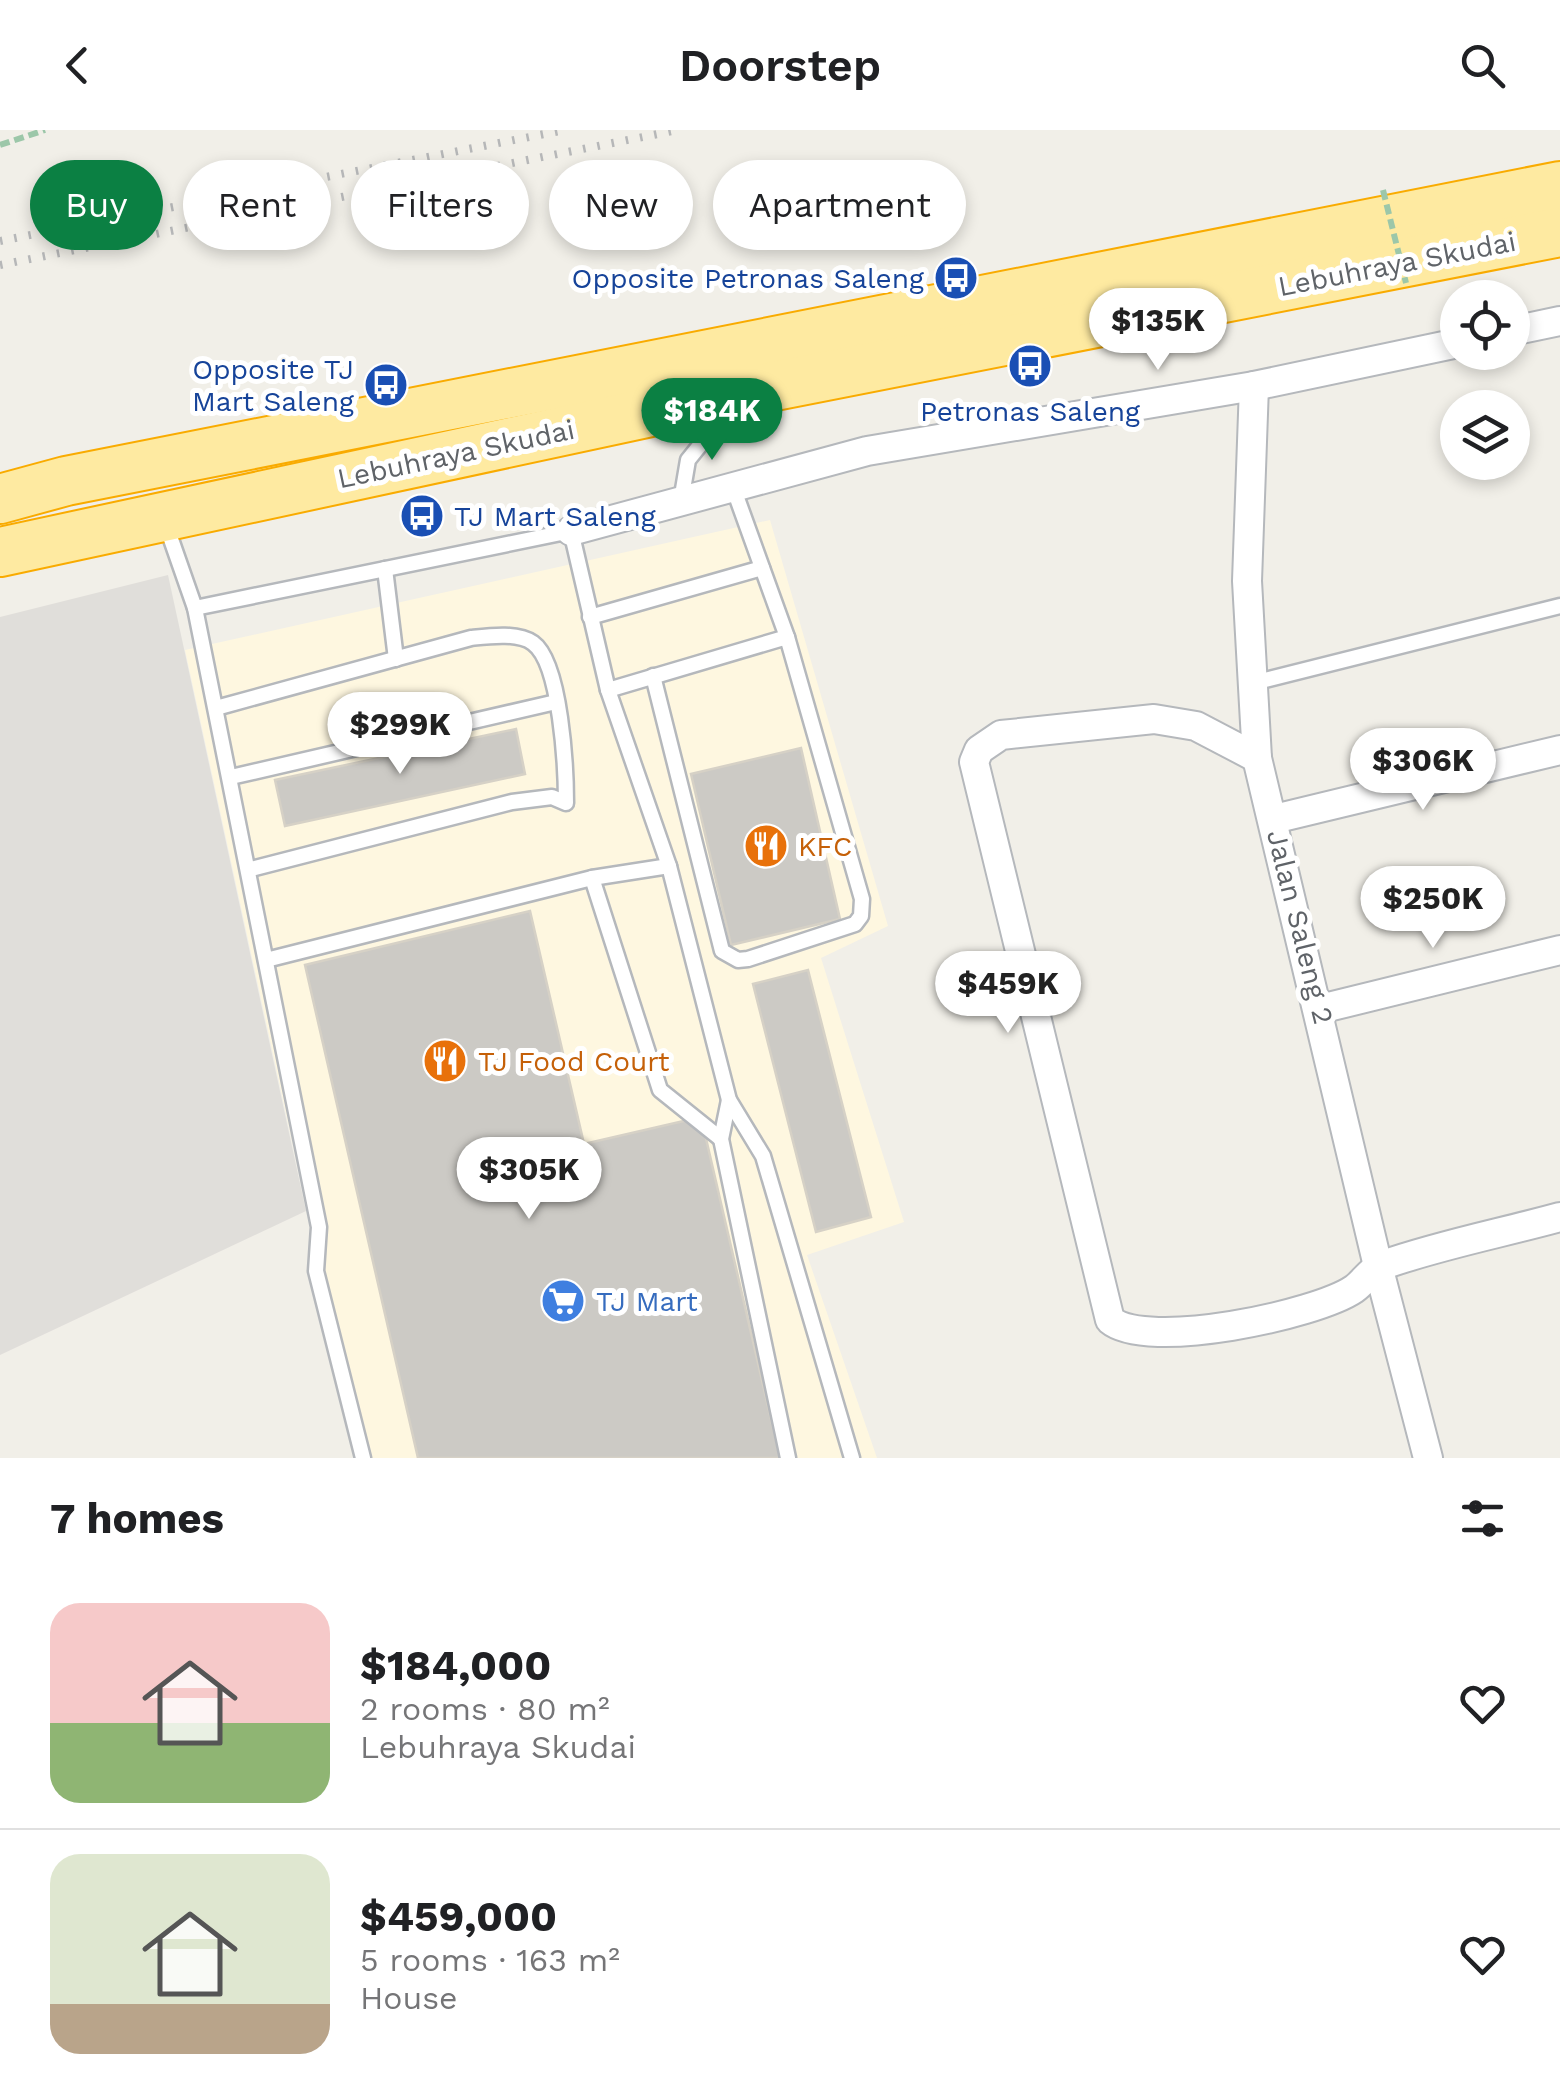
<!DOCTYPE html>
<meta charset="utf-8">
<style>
body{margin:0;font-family:"Work Sans",sans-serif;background:#f6f6f6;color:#202124;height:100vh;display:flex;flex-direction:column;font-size:38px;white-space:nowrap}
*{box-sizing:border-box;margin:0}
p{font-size:32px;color:#757577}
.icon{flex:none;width:55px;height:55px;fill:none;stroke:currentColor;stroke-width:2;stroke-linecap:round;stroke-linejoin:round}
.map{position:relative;height:1328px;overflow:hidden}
.side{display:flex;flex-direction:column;background:#fff;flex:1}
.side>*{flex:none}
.top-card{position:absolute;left:30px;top:30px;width:1000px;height:90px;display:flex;gap:20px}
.controls{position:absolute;left:1440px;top:150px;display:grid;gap:20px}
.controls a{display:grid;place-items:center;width:90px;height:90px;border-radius:50%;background:#fff;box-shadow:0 5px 15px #0003;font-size:50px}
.price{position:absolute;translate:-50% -85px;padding:0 22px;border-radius:35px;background:#fff;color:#222;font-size:32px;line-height:65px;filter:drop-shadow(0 2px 5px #0008)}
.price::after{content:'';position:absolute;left:50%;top:60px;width:30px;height:22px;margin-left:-15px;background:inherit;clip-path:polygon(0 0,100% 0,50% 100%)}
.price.selected{background:#0b8043;color:#fff}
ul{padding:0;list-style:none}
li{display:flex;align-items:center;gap:30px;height:250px;padding:0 50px}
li+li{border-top:2px solid #e0e0e0}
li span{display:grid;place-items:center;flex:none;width:280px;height:200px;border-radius:30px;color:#555}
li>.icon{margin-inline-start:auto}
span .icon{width:120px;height:120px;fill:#fffc;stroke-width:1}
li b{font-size:42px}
h2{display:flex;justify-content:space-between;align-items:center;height:120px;padding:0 50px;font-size:42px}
.pill{padding:0 35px;border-radius:45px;background:#fff;box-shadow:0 5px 15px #0003;font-size:35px;line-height:90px}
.pill.selected{background:#0b8043;color:#fff}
header{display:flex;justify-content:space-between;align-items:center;height:130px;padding:0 50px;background:#fff;font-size:45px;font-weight:600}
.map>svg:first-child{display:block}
.commercial{fill:#fef7e0}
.industrial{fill:#e0deda}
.building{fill:#cccac5;stroke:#d6d1c6;stroke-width:2.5}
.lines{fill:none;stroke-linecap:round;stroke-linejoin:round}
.service-casing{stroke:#b5b8bc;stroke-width:19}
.minor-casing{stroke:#b5b8bc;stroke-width:32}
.trunk-casing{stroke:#f9ab00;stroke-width:52}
.path{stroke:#9cc7a9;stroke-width:6;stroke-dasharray:10 5;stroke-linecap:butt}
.service{stroke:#fff;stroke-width:14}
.minor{stroke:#fff;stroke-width:28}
.trunk{stroke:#feeaa1;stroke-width:48}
.rail{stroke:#b6b7b8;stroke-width:8;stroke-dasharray:2.5 12;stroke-linecap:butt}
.path-bridge{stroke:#9cc7a9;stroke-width:6;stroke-dasharray:10 5;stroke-linecap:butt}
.labels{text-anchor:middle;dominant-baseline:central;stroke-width:10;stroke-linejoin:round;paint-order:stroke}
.street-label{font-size:28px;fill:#5f6368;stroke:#fff}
.transit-label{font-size:28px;fill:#164399;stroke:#fff;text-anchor:end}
.food-label{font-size:28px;fill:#c56008;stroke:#fff;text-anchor:start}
.shop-label{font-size:28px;fill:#366cbe;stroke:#fff;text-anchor:start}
</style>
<header><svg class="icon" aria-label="back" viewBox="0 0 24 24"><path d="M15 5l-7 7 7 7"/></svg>Doorstep<svg class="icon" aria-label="search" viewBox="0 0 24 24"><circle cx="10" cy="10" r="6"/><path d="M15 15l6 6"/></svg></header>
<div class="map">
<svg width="1560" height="1328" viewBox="0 0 1560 1328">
<rect width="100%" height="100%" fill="#f1efe8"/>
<polygon class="commercial" points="770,390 888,796 821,828 904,1092 807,1125 877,1328 361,1328 185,520"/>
<polygon class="industrial" points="168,445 306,1081 0,1225 0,487"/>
<g class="building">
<polygon points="516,599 525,644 285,696 275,650"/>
<polygon points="801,618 840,789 731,815 691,644"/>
<polygon points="530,781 584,1014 701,987 780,1328 418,1328 305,835"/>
<polygon points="808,840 871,1087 816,1102 753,854"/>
</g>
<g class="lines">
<defs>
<g id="service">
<polyline points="681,371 688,330 730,278"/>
<polyline points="165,392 195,478 319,1097 316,1141 363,1328"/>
<polyline points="385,439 396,529"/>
<polyline points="195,478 571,401 608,560 669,736 729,970 763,1026 852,1328"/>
<polyline points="590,487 762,438"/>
<polyline points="653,546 722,821 738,830 748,829 855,794 861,786 862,769 787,507 733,357"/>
<polyline points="1253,553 1560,476"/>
<polyline points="608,560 787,507"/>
<path d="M216 578 471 508C489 506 518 502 533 513 561 533 566 639 566 673L552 667 512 672 251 739"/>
<polyline points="231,647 556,572"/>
<polyline points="592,748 660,960 721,1009"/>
<polyline points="266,830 592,748 669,736"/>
<polyline points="729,970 721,1009 788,1328"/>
</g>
<g id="minor">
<polyline points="1512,201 1560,191"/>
<polyline points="1254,256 1247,451 1257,628 1378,1136 1428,1328"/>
<polyline points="571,401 867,321 1254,256 1458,213"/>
<path d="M1257 628 1196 596 1154 589 1001 605 979 620 974 632 1110 1190C1147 1221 1316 1185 1354 1159 1364 1152 1370 1140 1383 1135 1439 1115 1502 1103 1560 1087"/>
<polyline points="1274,689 1560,620"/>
<polyline points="1320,879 1560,820"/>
</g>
<g id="trunk">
<polyline points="0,369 66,351 1560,56"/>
<polyline points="0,422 744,262 1560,102"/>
</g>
</defs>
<use href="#service" class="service-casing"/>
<use href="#minor" class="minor-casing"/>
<use href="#trunk" class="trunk-casing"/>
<polyline class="path" points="0,15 45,0"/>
<use href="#service" class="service"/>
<use href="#minor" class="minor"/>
<use href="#trunk" class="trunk"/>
<g class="rail">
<polyline points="0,111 565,0"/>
<polyline points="0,135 678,0"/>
</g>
<polyline class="path-bridge" points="1383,60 1406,153"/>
</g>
<defs>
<symbol id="bus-disc" viewBox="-11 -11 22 22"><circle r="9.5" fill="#1a4fb4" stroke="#fff"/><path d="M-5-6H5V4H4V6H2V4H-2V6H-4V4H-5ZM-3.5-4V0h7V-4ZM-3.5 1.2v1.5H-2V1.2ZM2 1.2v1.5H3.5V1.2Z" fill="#fff"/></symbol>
<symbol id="restaurant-disc" viewBox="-11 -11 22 22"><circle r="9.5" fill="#e8710a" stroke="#fff"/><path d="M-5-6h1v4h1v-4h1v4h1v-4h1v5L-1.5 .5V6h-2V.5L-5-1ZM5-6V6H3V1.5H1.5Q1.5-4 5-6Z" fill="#fff"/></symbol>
<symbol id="supermarket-disc" viewBox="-11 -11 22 22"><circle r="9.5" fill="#3f7fe0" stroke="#fff"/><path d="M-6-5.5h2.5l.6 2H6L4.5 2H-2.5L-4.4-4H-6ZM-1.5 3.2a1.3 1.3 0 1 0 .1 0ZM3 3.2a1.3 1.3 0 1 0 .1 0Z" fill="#fff"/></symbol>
</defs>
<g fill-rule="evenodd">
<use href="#bus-disc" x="931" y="123" width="50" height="50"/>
<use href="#bus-disc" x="1005" y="211" width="50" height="50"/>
<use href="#bus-disc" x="361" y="230" width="50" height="50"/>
<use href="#bus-disc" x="397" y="361" width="50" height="50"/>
<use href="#restaurant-disc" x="741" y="691" width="50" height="50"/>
<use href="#restaurant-disc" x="420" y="906" width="50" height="50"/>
<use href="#supermarket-disc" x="538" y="1146" width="50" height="50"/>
</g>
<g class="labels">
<g class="street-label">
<text transform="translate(1397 134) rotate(-11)">Lebuhraya Skudai</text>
<text transform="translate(456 324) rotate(-12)">Lebuhraya Skudai</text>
<text transform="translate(1300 797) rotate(76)">Jalan Saleng 2</text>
</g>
<g class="transit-label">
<text x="924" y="148">Opposite Petronas Saleng</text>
<text x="354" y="239">Opposite TJ<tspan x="354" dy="32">Mart Saleng</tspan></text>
<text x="1030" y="281" text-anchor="middle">Petronas Saleng</text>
<text x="454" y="386" text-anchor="start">TJ Mart Saleng</text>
</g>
<g class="food-label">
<text x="798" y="716">KFC</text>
<text x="478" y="931">TJ Food Court</text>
</g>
<g class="shop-label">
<text x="596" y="1171">TJ Mart</text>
</g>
</g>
</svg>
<div class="controls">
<a><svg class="icon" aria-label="locate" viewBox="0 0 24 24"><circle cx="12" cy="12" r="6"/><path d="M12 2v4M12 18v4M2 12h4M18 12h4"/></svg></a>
<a><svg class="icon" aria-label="layers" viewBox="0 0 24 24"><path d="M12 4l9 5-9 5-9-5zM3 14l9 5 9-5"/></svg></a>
</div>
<b class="price" style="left:1158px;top:243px">$135K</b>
<b class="price selected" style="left:712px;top:333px">$184K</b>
<b class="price" style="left:400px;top:647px">$299K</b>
<b class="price" style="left:1423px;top:683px">$306K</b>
<b class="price" style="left:1433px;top:821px">$250K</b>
<b class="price" style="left:1008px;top:906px">$459K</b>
<b class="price" style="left:529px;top:1092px">$305K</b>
<div class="top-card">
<a class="pill selected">Buy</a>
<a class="pill">Rent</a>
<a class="pill">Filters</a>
<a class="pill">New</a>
<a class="pill">Apartment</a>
</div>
</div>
<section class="side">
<h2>7 homes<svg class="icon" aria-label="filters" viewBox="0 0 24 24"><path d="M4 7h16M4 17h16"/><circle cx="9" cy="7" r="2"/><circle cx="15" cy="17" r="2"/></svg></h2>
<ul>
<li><span style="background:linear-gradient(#f6c9c9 60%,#8fb573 0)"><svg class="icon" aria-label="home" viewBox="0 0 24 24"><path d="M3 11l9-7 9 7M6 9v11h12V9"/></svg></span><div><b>$184,000</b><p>2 rooms · 80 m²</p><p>Lebuhraya Skudai</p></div><svg class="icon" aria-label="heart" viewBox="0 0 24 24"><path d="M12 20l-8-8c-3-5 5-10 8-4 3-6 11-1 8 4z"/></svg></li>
<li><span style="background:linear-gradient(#dfe7d0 75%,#b9a48a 0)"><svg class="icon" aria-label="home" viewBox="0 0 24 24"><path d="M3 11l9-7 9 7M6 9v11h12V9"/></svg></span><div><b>$459,000</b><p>5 rooms · 163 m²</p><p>House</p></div><svg class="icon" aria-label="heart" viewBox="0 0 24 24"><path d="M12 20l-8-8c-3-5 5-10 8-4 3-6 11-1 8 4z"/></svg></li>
</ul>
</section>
